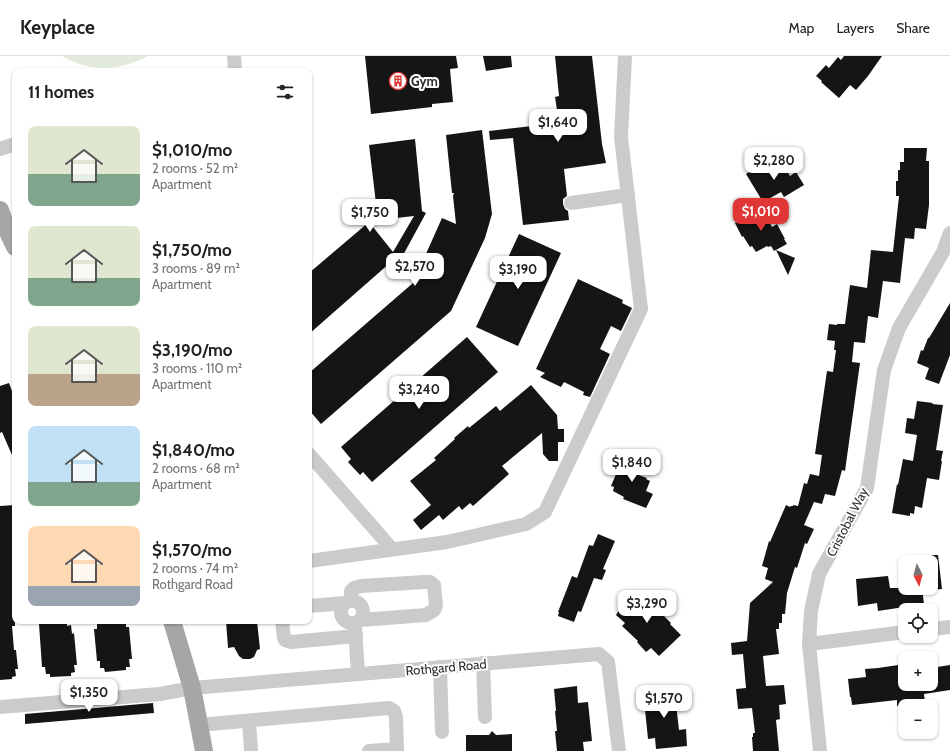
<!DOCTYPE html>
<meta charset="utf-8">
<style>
body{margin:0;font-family:Cabin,sans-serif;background:#f2f2f2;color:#202124;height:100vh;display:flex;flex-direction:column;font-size:15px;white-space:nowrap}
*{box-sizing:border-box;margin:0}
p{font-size:13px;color:#757577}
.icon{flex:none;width:22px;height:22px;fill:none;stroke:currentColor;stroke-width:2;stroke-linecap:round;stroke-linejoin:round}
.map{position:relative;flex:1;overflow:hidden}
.side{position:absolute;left:12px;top:12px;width:300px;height:556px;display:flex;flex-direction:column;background:#fff;border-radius:8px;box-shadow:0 1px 3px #0004}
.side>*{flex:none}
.needle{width:26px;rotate:174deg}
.controls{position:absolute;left:898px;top:499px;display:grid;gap:8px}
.controls a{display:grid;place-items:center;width:40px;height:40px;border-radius:8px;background:#fff;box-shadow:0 1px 3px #0004;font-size:20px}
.price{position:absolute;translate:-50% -34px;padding:0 9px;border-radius:8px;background:#fff;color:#222;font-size:13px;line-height:26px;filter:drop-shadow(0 1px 2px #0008)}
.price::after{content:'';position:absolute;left:50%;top:24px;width:12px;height:9px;margin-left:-6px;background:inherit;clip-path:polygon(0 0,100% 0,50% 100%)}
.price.selected{background:#e03636;color:#fff}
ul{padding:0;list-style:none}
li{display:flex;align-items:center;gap:12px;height:100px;padding:0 16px}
li span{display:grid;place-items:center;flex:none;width:112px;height:80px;border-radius:8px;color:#555}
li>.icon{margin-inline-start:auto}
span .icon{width:48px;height:48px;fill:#fffc;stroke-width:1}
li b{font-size:17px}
h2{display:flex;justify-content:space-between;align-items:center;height:48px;padding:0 16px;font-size:17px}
header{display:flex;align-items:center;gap:24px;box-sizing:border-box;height:56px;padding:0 20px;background:#fff;border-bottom:1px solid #e0e0e0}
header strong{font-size:19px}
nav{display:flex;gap:22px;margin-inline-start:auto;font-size:14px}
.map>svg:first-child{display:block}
.green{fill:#e3ebdc}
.building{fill:#151515}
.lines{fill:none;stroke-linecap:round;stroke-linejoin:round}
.minor{stroke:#cbcbcb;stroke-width:14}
.major{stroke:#a6a6a6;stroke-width:18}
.labels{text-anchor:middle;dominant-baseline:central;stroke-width:4;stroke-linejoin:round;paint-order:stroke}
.poi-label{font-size:13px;font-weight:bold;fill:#2e2e2e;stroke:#fff;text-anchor:start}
.street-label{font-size:13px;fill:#2e2e2e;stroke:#fff}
</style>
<header>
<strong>Keyplace</strong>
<nav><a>Map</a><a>Layers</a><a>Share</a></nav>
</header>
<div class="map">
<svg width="950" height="695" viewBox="0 0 950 695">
<rect width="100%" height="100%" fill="#fff"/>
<path class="green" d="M62 0H148C120 15 90 17 62 0Z"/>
<g class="building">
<polygon points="365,0 456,0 458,12 450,13 453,46 432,48 432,51 371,58"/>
<polygon points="483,0 511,0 512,11 486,15"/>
<polygon points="555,0 592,0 602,88 606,107 564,113 567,140 563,143 563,148 565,153 568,155 569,164 523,169 513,82 490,84 489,75 559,67 555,41 559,40"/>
<polygon points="844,0 882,0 868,20 856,34 850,29 839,42 821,26 822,25 816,20 826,9 829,12 838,1 841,4"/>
<polygon points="482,74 492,158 485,182 451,255 321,368 309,354 309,317 413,227 442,162 456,168 453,140 454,137 452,137 446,79"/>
<polygon points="415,83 422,155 426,157 396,212 391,206 309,278 309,217 369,166 393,196 414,160 378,164 369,89"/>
<polygon points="904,92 927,92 926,105 929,105 929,149 926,173 915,172 914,183 905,182 900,227 883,225 878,262 868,260 865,287 854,286 852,306 860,307 845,415 842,414 835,440 825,438 822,448 814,446 804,469 814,473 807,488 805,487 797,512 795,511 787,537 785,558 782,558 782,567 779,567 779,573 776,573 779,598 763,600 766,630 784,629 786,648 779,649 780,663 776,664 779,695 753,695 752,681 753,681 753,677 755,677 752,652 738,653 736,633 746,632 743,598 732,599 731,587 747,585 750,547 773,526 765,523 768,512 762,510 769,485 770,486 786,449 790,451 791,450 793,450 793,449 798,450 804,427 807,428 810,418 819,420 822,399 815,398 819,370 827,315 833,316 836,294 834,294 835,285 827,284 829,268 837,269 837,268 845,268 850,229 867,232 871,194 893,196 899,140 896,140 896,125 898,125 898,114 900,114 900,106 904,106"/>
<polygon points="781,106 790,120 796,116 804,129 784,141 781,136 763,146 746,118 759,109 761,113 768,108 769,109 772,107 774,110"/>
<polygon points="763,153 772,171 777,168 785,183 784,183 787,188 774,195 771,190 768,191 767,190 756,196 752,190 750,191 743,180 742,181 735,167"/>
<polygon points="519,178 561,197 518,290 476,271"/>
<polygon points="776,194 795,202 788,219"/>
<polygon points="578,223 623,244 622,247 632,252 621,275 611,270 600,293 610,298 590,341 583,339 584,336 564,326 561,331 540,321 545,317 536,313"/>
<polygon points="950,247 950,299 939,328 925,323 929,312 917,307 921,294 923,295 928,282 929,282"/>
<polygon points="467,281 498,316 372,426 363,416 360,419 348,406 351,403 341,391"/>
<polygon points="9,327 15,343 15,406 2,376 0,377 0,330"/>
<polygon points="531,329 557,359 558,373 564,373 564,386 558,386 558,405 549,405 543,398 542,377 502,410 509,418 473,450 470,447 462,454 459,450 443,464 439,459 421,474 413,464 431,449 410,425 436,404 434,402 455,383 454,382 468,370 469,372 496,350 500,355"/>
<polygon points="917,345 933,347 932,348 943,349 936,394 943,395 941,405 942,405 939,424 927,422 922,452 915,450 914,458 910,457 910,460 892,457 897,428 898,429 903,403 913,405 917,379 905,377 907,362 914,363"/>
<polygon points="624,399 641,406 636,418 647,422 646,423 650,425 646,435 653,438 646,452 623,443 624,441 613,435 614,431 611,430"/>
<polygon points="15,449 15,570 12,570 14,594 16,594 18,613 15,613 16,620 12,621 12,623 0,624 0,450"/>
<polygon points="598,478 615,485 603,513 606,514 602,524 594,522 581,556 578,555 574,566 558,560 559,556 558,556 572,520 577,522 589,489 593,490"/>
<polygon points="931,499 938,499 942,533 931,534"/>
<polygon points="888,520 890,532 922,532 924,548 878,555 877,547 858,550 856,523"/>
<polygon points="635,534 644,542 646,540 666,559 664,560 671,567 670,568 681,579 659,600 651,592 646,596 637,586 638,585 622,570 625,567 616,559 623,548"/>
<polygon points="101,565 126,565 126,571 129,571 132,603 129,603 130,611 126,611 126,614 105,616 104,612 100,612 100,605 97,605 94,573 97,573 97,566"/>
<polygon points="226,565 257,565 260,593 257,594 254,601 250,603 243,603 239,600 234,591 228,592"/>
<polygon points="67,567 67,570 71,569 72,578 74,577 77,609 74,609 75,616 71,617 71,620 50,621 50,618 46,618 45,611 42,611 39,568"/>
<polygon points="905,608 905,628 931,628 931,612 950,609 950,634 924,638 925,647 897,650 897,644 852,649 851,641 850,641 848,623 866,621 865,613 878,612"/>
<polygon points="577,630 578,647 588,646 592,685 583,686 584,695 557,695 555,675 557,675 555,655 556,655 554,633"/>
<polygon points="674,630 679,674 686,673 687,690 656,693 655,682 648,683 644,644 651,643 649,633"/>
<polygon points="153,647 154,657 25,668 25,658"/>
<polygon points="492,675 496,679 512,678 512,695 466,695 466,679 489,679"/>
</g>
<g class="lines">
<g class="minor">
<polyline points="234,0 235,15"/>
<polyline points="0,93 15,88"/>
<polyline points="571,147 628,139"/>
<polyline points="309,398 392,493"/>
<polyline points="309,505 447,486 526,468 545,456 641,253 621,81 625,0"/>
<circle cx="352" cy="556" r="11"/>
<polyline points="351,545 351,535 354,532 361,530 424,526 430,526 434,529 436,550 434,554 426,559 361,564"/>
<polyline points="309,550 345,547"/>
<polyline points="282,565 284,582 285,584 291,586 356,580"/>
<polyline points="355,572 358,618"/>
<polyline points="931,573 950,571"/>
<polyline points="809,588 905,576"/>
<polyline points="483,607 485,661"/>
<polyline points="440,611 442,676"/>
<polyline points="0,651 160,638 192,632 599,598 608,606 619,695"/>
<polyline points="249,665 251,695"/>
<polyline points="199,669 389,652 394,655 396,661 397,695"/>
<polyline points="369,695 397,693"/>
<polyline points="820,695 809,588 811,555 819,518 867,432 884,314 899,272 943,196 950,177"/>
</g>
<g class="major">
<polyline points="0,154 8,176 15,191"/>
<polyline points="172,565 192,632 204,695"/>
</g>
</g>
<defs>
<symbol id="building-ring" viewBox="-11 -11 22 22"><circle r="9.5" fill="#fff" stroke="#e03636" stroke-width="1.5"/><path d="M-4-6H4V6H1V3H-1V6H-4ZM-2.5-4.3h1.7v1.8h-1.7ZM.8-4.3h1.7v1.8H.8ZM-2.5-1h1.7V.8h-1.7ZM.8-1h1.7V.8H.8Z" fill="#e03636"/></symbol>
</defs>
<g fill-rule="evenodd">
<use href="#building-ring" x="388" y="15" width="20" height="20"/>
</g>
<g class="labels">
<g class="poi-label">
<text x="411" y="25">Gym</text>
</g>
<g class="street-label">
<text transform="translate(847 466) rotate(-63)">Cristobal Way</text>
<text transform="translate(446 611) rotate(-5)">Rothgard Road</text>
</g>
</g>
</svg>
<div class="controls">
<a><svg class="needle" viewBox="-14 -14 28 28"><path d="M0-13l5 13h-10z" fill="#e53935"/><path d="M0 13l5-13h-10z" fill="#757577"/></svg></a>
<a><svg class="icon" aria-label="locate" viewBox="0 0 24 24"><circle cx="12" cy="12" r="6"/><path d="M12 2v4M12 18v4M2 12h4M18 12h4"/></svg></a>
<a>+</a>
<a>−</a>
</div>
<b class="price" style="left:558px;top:87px">$1,640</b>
<b class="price" style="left:774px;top:125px">$2,280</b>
<b class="price selected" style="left:761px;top:176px">$1,010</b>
<b class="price" style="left:370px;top:177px">$1,750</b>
<b class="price" style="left:415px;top:231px">$2,570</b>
<b class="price" style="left:518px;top:234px">$3,190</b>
<b class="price" style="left:419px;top:354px">$3,240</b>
<b class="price" style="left:632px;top:427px">$1,840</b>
<b class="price" style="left:647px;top:568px">$3,290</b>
<b class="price" style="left:89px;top:657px">$1,350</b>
<b class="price" style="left:664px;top:663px">$1,570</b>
<section class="side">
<h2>11 homes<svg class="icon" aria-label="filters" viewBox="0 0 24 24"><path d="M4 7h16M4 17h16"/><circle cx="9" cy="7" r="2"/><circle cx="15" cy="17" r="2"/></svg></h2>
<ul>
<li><span style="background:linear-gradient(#dfe7d0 60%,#7fa58c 0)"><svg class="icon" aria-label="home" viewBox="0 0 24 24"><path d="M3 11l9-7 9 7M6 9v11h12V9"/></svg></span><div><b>$1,010/mo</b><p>2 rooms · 52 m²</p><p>Apartment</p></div></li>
<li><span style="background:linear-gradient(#dfe7d0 65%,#7fa58c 0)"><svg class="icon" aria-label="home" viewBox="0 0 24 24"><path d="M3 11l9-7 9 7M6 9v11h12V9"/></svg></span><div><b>$1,750/mo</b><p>3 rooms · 89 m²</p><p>Apartment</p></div></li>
<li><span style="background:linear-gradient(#dfe7d0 60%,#b9a48a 0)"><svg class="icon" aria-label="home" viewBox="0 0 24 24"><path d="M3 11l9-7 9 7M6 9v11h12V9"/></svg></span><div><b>$3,190/mo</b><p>3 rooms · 110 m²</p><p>Apartment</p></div></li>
<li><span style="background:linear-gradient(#bfe0f5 70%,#7fa58c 0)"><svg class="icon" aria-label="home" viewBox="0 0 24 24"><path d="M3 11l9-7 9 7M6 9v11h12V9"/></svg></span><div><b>$1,840/mo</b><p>2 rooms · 68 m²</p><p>Apartment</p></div></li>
<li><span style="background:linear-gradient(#ffd9b3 75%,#9aa5b1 0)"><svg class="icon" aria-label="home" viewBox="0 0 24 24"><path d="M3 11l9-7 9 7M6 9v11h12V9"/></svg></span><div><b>$1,570/mo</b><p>2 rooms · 74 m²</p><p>Rothgard Road</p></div></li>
</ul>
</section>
</div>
